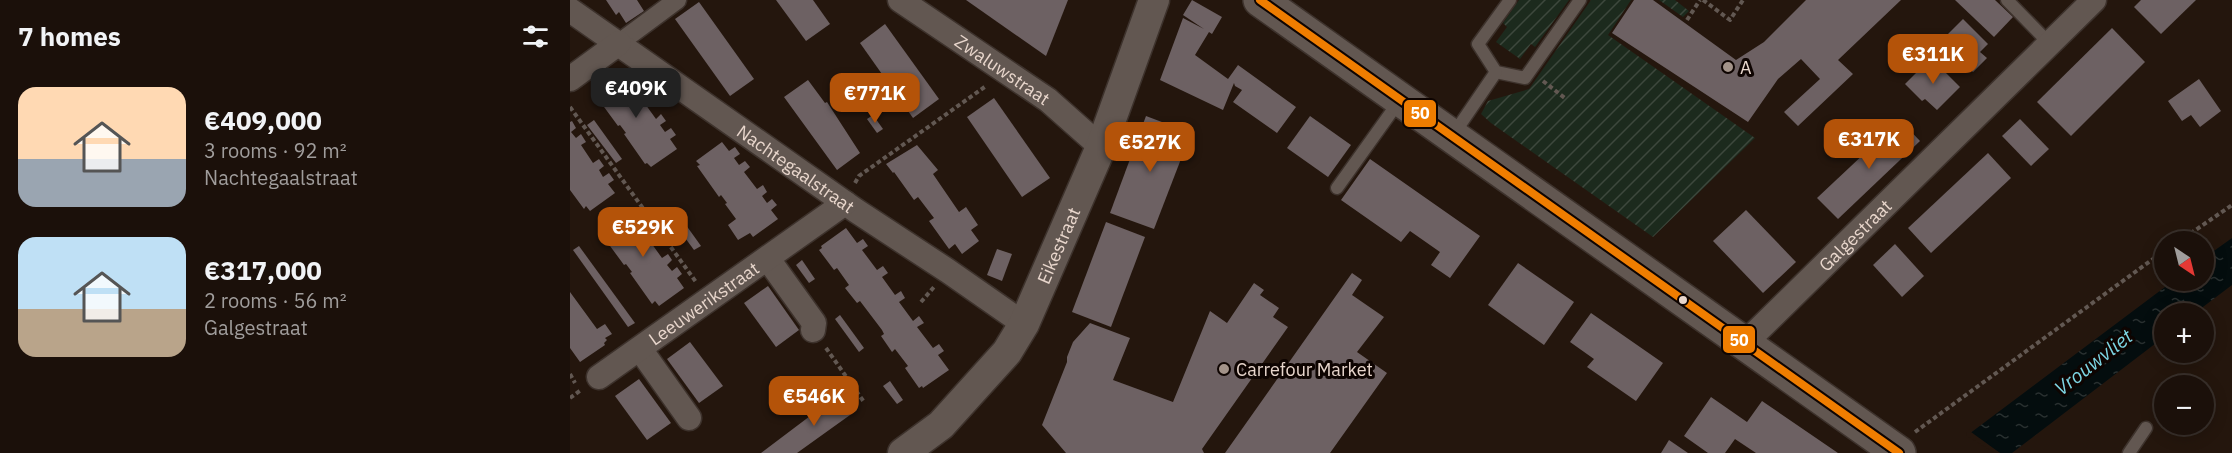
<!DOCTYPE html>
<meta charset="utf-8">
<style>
body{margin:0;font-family:"IBM Plex Sans",sans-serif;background:#281e18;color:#f1f3f6;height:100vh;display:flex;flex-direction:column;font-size:22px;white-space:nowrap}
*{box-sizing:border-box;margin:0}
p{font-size:20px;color:#a09d9c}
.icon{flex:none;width:33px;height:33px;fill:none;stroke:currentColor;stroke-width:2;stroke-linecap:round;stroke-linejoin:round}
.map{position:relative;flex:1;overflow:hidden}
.drawer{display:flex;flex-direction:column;background:#1b100a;width:570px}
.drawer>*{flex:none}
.needle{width:39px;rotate:145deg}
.buttons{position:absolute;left:1584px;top:231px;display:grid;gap:12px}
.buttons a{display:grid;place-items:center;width:60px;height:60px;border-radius:50%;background:#1b100a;box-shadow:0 3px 15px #0003,0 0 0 2px #39302b;font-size:30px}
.price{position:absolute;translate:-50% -51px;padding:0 14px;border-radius:12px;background:#b45309;color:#fff;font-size:20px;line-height:39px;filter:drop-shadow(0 2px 3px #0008)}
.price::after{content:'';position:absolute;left:50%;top:36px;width:18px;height:14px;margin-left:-9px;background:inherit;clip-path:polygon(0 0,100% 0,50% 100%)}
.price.on{background:#222;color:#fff}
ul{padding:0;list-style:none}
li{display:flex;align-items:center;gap:18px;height:150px;padding:0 18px}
li span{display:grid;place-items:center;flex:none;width:168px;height:120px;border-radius:18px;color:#555}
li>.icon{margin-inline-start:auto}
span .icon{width:72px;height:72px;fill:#fffc;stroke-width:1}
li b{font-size:26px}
h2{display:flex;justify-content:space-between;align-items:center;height:72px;padding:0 18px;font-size:26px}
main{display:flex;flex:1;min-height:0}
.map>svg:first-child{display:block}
.garden{fill:url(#garden-furrows)}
.water{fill:url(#water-ripples)}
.pier{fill:#24160d}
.building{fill:#6d6163}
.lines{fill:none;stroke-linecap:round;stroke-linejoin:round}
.service-casing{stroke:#3d322c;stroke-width:15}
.pedestrian-casing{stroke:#3d322c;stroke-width:21}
.minor-casing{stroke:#3d322c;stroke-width:27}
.tertiary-casing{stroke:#3d322c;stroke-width:33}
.secondary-casing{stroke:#3d322c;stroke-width:36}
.path{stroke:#625852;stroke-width:4;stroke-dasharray:4.5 3;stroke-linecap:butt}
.service{stroke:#625751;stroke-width:12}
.pedestrian{stroke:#625751;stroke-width:18}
.minor{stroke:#625751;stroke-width:24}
.tertiary{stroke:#625751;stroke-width:30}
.secondary{stroke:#625751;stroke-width:33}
.bus-1-casing{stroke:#0e0401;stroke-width:12}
.bus-1{stroke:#ef7d00;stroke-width:8}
.poi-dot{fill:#a39389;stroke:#0e0401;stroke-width:2}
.bus-dot{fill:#e8d6cc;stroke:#0e0401;stroke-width:2}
.labels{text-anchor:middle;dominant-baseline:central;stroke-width:6;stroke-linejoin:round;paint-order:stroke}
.poi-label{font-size:18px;fill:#e8d6cc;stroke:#0e0401;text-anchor:start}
.street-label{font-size:18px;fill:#e8d6cc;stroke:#0e0401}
.water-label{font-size:20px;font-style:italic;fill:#7dd5e3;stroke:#0e0401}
.line-badge{stroke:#0e0401;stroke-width:2}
.badge-label{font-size:16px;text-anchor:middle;font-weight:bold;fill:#fff}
</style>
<main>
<section class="drawer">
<h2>7 homes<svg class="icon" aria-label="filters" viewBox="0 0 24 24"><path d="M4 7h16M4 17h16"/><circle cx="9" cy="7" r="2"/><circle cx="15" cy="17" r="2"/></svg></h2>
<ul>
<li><span style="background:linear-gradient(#ffd9b3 60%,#9aa5b1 0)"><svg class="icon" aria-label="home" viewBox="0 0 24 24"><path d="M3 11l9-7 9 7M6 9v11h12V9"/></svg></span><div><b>€409,000</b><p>3 rooms · 92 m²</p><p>Nachtegaalstraat</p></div></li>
<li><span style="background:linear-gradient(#bfe0f5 60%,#b9a48a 0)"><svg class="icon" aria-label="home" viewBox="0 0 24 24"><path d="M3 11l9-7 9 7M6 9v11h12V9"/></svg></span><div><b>€317,000</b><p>2 rooms · 56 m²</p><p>Galgestraat</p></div></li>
</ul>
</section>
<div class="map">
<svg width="1662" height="453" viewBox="0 0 1662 453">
<defs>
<pattern id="garden-furrows" width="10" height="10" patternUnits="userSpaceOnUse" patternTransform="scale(1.5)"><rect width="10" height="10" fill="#1c2a1d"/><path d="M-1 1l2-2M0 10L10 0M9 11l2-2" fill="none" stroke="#3d483d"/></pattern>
<pattern id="water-ripples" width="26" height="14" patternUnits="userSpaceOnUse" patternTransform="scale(1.5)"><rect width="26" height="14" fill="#040d0e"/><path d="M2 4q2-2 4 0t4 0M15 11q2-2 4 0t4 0" fill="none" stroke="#293030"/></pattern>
</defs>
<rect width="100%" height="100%" fill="#24160d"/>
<g class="garden">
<polygon points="949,0 999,0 965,47 961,44 950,59 926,42 937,27 933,23"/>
<polygon points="1021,0 1061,0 1038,35 1185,138 1083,237 921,123 911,114 918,101 959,89"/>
<polygon points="1089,0 1105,0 1119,11 1113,17"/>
</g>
<polygon class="water" points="1662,238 1662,285 1625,313 1594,314 1594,337 1442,453 1430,453 1399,434 1603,281 1634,280 1634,258"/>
<polygon class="pier" points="1399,429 1401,432 1430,453 1425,453 1397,436 1396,432"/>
<g class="building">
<polygon points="36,0 67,0 74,11 56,23 49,12 46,15"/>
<polygon points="206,0 243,0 260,24 236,41"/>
<polygon points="396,0 498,0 476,56"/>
<polygon points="622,0 652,17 642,34 639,32 625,55 658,79 668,65 726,107 707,133 663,102 672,90 665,86 664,83 653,110 590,80 613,18 634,29 613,15"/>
<polygon points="1064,0 1083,0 1166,60 1194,42 1236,0 1331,0 1268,60 1283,74 1228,126 1214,112 1250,79 1231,59 1208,79 1178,122 1042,33"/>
<polygon points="1385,0 1425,0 1443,17 1424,37"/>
<polygon points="1571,0 1626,0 1591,34 1564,7"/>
<polygon points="129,2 184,79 160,96 105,19"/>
<polygon points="1393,19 1418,44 1410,52 1417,58 1403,72 1371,41"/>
<polygon points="315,24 369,99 343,118 290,43"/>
<polygon points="1542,28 1575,62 1501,136 1467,102"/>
<polygon points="1361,58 1390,87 1367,110 1355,99 1352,101 1335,84"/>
<polygon points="51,71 58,80 64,76 69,83 63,87 68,94 74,90 79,96 73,101 86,119 91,114 96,121 90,125 95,132 101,128 106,135 100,139 107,149 81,167 77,163 75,164 54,134 56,133 50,125 48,126 26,96 30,93 26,89"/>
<polygon points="1629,79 1651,111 1630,127 1621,115 1612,121 1598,101"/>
<polygon points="238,80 255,103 257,102 290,153 267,170 214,97"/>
<polygon points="424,98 480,178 452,197 397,117"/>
<polygon points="303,115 313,129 307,133 297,119"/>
<polygon points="576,116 621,133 584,229 540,213"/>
<polygon points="740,116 781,145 758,177 717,148"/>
<polygon points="1450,119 1479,149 1461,166 1432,136"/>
<polygon points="24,120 52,159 46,163 17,125"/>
<polygon points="1330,120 1350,141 1268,219 1247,198"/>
<polygon points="2,121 6,128 1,132 6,138 11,134 16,142 11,145 23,163 29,159 34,166 29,170 33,177 39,173 44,180 38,184 45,193 20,211 16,206 14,209 0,190 0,122"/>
<polygon points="152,142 159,151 165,147 170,154 164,158 169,165 175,161 180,167 174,172 187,189 193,185 197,192 192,196 197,203 202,199 207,205 201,210 208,219 183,237 180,233 168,240 158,225 166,219 155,204 157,203 151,195 149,197 127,166 130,165 126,161"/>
<polygon points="347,145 368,170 363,174 389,212 396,207 408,225 401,230 409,241 392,254 385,244 379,249 359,221 364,218 348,197 344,200 324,172 323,173 316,164"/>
<polygon points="1418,153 1441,178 1361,253 1338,228"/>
<polygon points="800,159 910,236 880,278 861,265 870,252 840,231 831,242 771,200"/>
<polygon points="103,207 131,246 124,250 96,212"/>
<polygon points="57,210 64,220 70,216 75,222 69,226 74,233 80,229 85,236 79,240 92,258 98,254 102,260 97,265 102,271 107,267 112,274 107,278 114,288 89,306 85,301 82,304 60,273 62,272 56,264 54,265 32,235 34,233 31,229"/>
<polygon points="1176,210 1226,262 1193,293 1143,241"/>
<polygon points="536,222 575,237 541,327 502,312"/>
<polygon points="276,228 287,243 293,239 298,246 292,250 307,270 313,266 318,273 312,277 325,295 331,291 335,298 329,302 343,321 349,316 354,323 347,327 363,348 369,344 374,351 368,355 379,370 353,388 352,386 349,388 335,368 338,366 325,349 322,352 311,336 314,334 312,330 290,301 287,303 275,288 279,285 267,268 264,270 249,250 252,248 251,246"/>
<polygon points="1325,244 1354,276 1332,297 1303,265"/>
<polygon points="9,246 65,323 58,327 3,250"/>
<polygon points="427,249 442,254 432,281 417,275"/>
<polygon points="232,260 245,279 239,283 226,265"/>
<polygon points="948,263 1004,302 974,345 918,305"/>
<polygon points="782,273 792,280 782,295 814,317 787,352 817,373 760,453 655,453"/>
<polygon points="684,283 694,290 690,295 709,308 703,317 718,327 632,449 634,453 496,453 472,425 497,362 497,357 503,342 520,323 560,338 543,380 603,402 640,311 657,323"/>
<polygon points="198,286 229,330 206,347 174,303"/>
<polygon points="0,292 27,329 35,324 42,334 35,338 37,340 34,343 35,345 10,362 0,348"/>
<polygon points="1021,313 1093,363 1066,401 1017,367 1024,359 1000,342"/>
<polygon points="270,315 294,348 289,352 265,319"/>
<polygon points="120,342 153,386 129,403 97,359"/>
<polygon points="69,379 101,423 77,440 45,396"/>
<polygon points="320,381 333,400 327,404 313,386"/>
<polygon points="275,393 287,410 227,453 191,453 248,410 249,411"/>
<polygon points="1141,397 1177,422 1192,401 1268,453 1186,453 1165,439 1155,453 1138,453 1114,436"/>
<polygon points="1099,440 1118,453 1091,453"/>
</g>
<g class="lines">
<defs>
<g id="service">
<polyline points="940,0 908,44 926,72 955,78 1010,0"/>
<polyline points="1437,0 1480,44"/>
<polyline points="883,135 926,72"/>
<polyline points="767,188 830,100"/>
<polyline points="1559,453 1576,428"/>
</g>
<polyline id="pedestrian" points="49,43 107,0"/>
<g id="minor">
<path id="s1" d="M330 0 478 100 531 147"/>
<path id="s2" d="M0 10 285 210 378 271 454 324"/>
<polyline points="0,79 49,43"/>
<polyline points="198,259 244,323 243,330"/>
<path id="s3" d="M1175 343 1524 0"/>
<polyline points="70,349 119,418"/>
<path id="s4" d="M29 377 275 203"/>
</g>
<g id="tertiary">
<path id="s5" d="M333 453 371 425 437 352 454 324 531 147 584 0"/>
</g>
<polyline id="secondary" points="690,0 1329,453"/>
</defs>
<use href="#service" class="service-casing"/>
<use href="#pedestrian" class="pedestrian-casing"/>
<use href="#minor" class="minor-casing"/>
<use href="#tertiary" class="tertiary-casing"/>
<use href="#secondary" class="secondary-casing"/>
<g class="path">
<polyline points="1133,0 1160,20 1173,0"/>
<polyline points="1117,20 1130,0"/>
<polyline points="973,81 996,99"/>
<polyline points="0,107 126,282"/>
<polyline points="285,183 289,176 416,86"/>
<polyline points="1608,242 1662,205"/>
<polyline points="351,302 364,287"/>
<polyline points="256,348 294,402"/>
<polyline points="0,374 5,383"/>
<polyline points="0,398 11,390"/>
<polyline points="1345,432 1594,251"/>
</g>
<use href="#service" class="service"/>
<use href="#pedestrian" class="pedestrian"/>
<use href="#minor" class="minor"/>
<use href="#tertiary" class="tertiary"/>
<use href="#secondary" class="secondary"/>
<defs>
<polyline id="bus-1" points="690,0 1329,453"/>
</defs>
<use href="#bus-1" class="bus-1-casing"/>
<use href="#bus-1" class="bus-1"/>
</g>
<g class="poi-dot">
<circle cx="1158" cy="67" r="6"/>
<circle cx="654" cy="369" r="6"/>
</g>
<circle class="bus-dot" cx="1113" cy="300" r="5"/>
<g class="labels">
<g class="poi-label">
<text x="1170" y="67">A</text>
<text x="666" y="369">Carrefour Market</text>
</g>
<g class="street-label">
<text stroke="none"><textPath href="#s1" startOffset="124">Zwaluwstraat</textPath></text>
<text stroke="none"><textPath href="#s2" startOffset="276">Nachtegaalstraat</textPath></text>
<text stroke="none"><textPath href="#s3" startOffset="154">Galgestraat</textPath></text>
<text stroke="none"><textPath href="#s5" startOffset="264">Eikestraat</textPath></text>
<text stroke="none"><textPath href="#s4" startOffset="128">Leeuwerikstraat</textPath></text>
</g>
<g class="water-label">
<text transform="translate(1523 362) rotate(-38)">Vrouwvliet</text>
</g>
</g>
<g class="line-badge">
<rect x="833" y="99" width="34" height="29" rx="6" fill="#ef7d00"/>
<rect x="1152" y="325" width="34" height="29" rx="6" fill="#ef7d00"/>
</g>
<g class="badge-label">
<text x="850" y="119">50</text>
<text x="1169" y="346">50</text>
</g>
</svg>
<div class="buttons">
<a><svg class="needle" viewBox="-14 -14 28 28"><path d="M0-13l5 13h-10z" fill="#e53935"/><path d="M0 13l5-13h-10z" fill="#a09d9c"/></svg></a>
<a>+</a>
<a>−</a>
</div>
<b class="price" style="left:1363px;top:85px">€311K</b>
<b class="price on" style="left:66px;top:119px">€409K</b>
<b class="price" style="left:305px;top:124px">€771K</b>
<b class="price" style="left:1299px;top:170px">€317K</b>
<b class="price" style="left:580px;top:173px">€527K</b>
<b class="price" style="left:73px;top:258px">€529K</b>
<b class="price" style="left:244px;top:427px">€546K</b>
</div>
</main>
